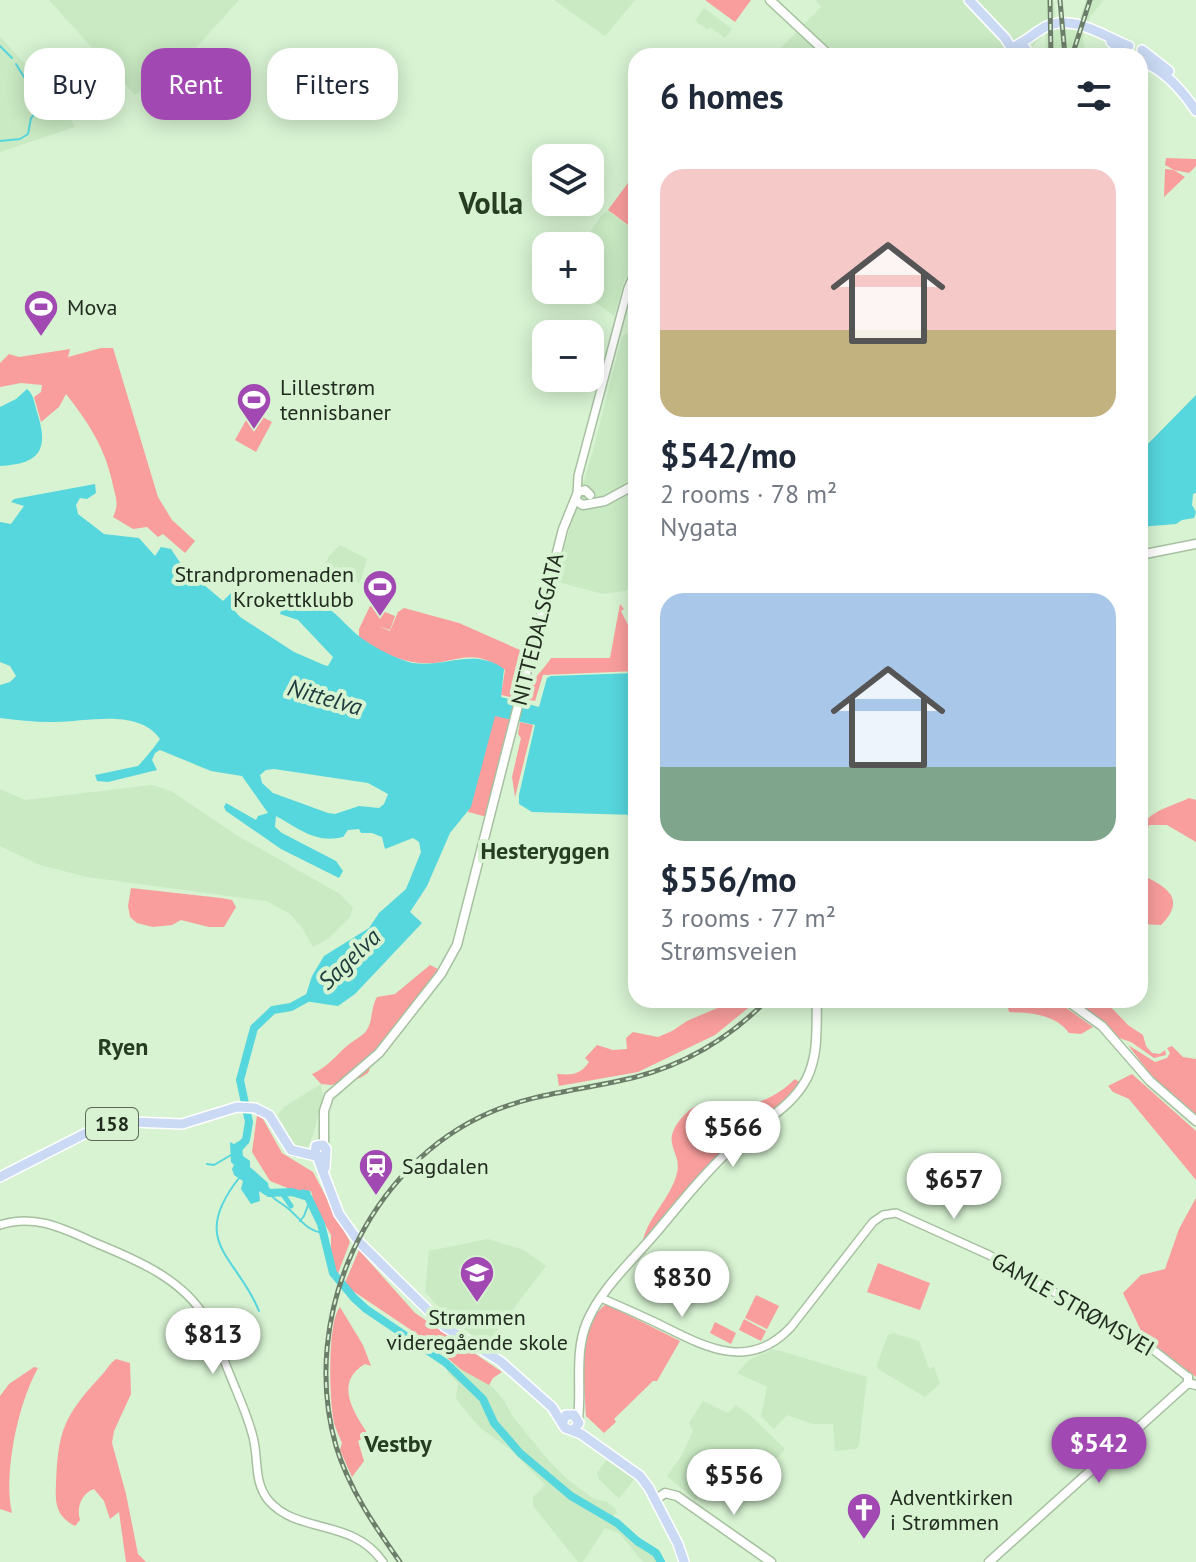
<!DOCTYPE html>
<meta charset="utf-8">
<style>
body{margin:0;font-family:"PT Sans",sans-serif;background:#f6f6f7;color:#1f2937;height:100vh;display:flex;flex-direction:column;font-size:30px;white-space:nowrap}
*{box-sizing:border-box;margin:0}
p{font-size:26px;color:#747a83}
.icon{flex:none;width:44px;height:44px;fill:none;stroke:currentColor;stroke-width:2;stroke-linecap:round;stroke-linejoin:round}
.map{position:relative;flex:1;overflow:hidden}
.drawer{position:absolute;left:628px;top:48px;width:520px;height:960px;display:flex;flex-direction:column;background:#fff;border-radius:24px;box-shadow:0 4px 20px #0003}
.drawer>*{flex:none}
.banner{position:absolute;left:24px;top:48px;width:484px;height:72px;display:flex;gap:16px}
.controls{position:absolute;left:532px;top:144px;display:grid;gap:16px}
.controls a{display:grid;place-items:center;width:72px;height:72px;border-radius:16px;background:#fff;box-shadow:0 4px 20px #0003;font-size:40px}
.price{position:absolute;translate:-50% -68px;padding:0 18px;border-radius:28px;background:#fff;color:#222;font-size:26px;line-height:52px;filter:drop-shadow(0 2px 4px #0008)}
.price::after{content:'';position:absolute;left:50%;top:48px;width:24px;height:18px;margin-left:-12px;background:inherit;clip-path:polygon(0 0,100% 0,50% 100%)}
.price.selected{background:#a148b3;color:#fff}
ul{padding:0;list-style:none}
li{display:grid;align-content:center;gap:16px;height:424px;padding:0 32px}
li span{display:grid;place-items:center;height:248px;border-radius:24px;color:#555}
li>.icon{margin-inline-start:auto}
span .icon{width:144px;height:144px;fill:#fffc;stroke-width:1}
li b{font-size:34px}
h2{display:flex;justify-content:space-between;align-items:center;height:96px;padding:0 32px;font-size:34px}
.chip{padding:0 28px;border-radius:24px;background:#fff;box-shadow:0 4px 20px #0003;font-size:28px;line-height:72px}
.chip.selected{background:#a148b3;color:#fff}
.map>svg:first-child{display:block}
.built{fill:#c9eac3}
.green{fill:#f99e9d}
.water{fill:#56d6dd;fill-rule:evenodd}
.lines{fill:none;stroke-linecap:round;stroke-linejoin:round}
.stream{stroke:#56d6dd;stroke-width:2}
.canal{stroke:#56d6dd;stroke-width:5}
.river{stroke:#56d6dd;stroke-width:8}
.tertiary-casing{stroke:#a6c0a0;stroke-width:10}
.secondary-casing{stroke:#a6c0a0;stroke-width:11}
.primary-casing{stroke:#fff;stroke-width:12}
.tertiary{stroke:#fff;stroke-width:7}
.secondary{stroke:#fff;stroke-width:8}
.primary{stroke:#cadaf4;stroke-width:9}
.rail-casing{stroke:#6c7e69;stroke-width:5}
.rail{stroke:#d7f3d2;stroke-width:2;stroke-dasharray:6;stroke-linecap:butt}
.labels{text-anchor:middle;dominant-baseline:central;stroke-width:8;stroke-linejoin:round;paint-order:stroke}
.shield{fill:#d7f3d2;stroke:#586855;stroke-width:2}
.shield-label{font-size:20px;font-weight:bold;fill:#212c1f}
.poi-label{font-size:22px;fill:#212c1f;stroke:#d7f3d2;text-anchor:start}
.street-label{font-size:22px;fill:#212c1f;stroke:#d7f3d2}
.water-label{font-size:24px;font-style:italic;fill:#1e3a3c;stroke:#d7f3d2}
.neighbourhood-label{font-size:24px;font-weight:bold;fill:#273d22;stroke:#d7f3d2}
.district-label{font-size:30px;font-weight:bold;fill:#273d22;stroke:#d7f3d2}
</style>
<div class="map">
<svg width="1196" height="1562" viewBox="0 0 1196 1562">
<rect width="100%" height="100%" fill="#d7f3d2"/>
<g class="built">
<polygon points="49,0 239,0 191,53 135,95"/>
<polygon points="554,0 635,0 605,36"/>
<polygon points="815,0 1054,0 1057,29 1076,30 1086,0 1104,0 1090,17 1083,38 1085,56 1045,56 1046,32 1024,56 773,56 821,7"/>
<polygon points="704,8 732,29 725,38 710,27 708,30 695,21"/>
<polygon points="0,36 65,109 75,127 0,152"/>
<polygon points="608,211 636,232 636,259 624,281 614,316 579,290 590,290 590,246 580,246 602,215"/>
<polygon points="636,329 636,583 625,591 603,594 554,581 594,447 622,336"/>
<polygon points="340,545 367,559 360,583 335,576 324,565 330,555"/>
<polygon points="152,785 171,791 238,836 340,894 353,908 350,917 329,938 313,947 301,926 289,913 266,901 87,877 40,865 0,846 0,789 25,800"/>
<polygon points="321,1084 323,1099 312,1138 308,1147 297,1146 292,1141 278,1115 284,1107"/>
<polygon points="488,1239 524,1250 546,1266 486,1345 448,1317 425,1292 429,1251"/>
<polygon points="893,1333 919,1341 929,1368 934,1367 940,1384 925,1397 878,1369 877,1365 888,1335"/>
<polygon points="774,1349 867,1377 859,1445 856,1449 835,1451 833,1424 813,1424 787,1415 774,1429 761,1416 767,1387 737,1373 749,1360"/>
<polygon points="459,1350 503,1399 513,1417 550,1462 567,1479 594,1499 607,1502 615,1508 617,1512 610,1520 659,1556 660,1562 643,1562 619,1533 605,1528 583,1562 578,1562 533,1506 533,1497 545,1485 511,1450 479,1427 456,1399 458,1383 447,1372"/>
<polygon points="703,1401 728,1413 736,1405 752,1417 785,1449 736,1505 710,1485 695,1500 667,1476 682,1455 693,1431 689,1423"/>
<polygon points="608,1458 635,1478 619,1499 599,1479 597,1473"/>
</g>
<g class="green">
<polygon points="705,0 751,0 735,22"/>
<polygon points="1166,158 1196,159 1196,166 1189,173 1174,170 1185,177 1164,197 1165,169 1174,170 1165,165"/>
<polygon points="636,172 636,231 608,210"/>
<path d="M101 348H113L158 497 172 520 195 541 185 553 163 534 158 537 147 527 133 529 113 517C120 502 115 497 112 481 104 446 88 422 66 394L59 407 41 422 34 397 41 392 42 385 21 383 0 387V363L9 354 19 357 70 349 68 357Z"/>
<polygon points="251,411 272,422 256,452 235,440"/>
<path d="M620 604 624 609 621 611 636 641V671L543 675 535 701 525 699C528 682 543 671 551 658H610Z"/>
<path d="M370 606 395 616 390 630 378 626 390 631 398 612 404 608 459 623 529 654 518 699 501 695 505 670C468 644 455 666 419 663 399 661 378 650 359 642V629Z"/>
<polygon points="493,715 510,719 487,817 468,812"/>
<polygon points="520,722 533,725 515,797 512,777 521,738 518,734"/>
<path d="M1189 798 1196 800V842L1167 825H1149L1140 842C1140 811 1165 810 1189 798Z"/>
<path d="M1140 874C1165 886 1188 898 1161 925L1140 924Z"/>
<polygon points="131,888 221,898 232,900 236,907 224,927 209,927 181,920 172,925 153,927 137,923 130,917 128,906"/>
<path d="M430 965 444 972 373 1062 368 1073 360 1078 331 1085 321 1084 312 1074C328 1067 335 1056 348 1045 355 1039 364 1036 368 1028 373 1018 371 1007 377 997L395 994Z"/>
<path d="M736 1000H758L715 1035 638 1072 559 1086 557 1074C572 1075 580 1075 589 1062L585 1058 597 1045 613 1050 627 1049 626 1038 633 1032 658 1037 672 1031 687 1021Z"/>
<path d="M1012 1000H1055L1093 1027 1081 1034 1069 1033C1055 1014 1031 1013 1009 1012L1008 1008Z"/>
<polygon points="1072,1000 1104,1000 1128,1025 1143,1035 1146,1046 1152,1053 1160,1054 1165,1050 1166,1055 1154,1058 1131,1042 1119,1038 1092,1014"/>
<polygon points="1128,1045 1155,1062 1167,1058 1170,1053 1167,1048 1172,1046 1183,1057 1196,1059 1196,1116 1160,1087"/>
<polygon points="1132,1074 1196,1131 1196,1180 1129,1099 1113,1092 1108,1086"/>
<path d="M795 1079 801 1083 797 1091 749 1130 642 1246C645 1219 671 1199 677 1173 680 1160 674 1154 672 1143 669 1130 684 1113 694 1107 734 1109 764 1109 795 1079Z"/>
<polygon points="257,1115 263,1119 282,1153 313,1172 350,1242 337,1276 331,1251 331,1235 315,1206 311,1191 295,1191 270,1181 252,1152"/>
<polygon points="1196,1198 1196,1377 1144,1337 1123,1293 1141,1275 1165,1269 1179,1229"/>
<polygon points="359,1250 415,1313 502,1372 493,1378 489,1385 462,1370 423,1338 344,1285"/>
<polygon points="878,1263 930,1283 920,1310 867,1292"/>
<polygon points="756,1295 779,1306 767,1329 745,1318"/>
<path d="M606 1304 680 1341 657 1381H653L614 1419 616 1422 604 1433 586 1416C585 1380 574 1329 606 1304Z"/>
<path d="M340 1307 363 1345 371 1366 365 1364C335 1381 352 1410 366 1431V1436L358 1441 364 1461 352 1477 340 1450 342 1443C340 1438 337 1432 335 1426 329 1405 327 1322 340 1307Z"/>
<polygon points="744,1319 766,1331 761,1341 739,1330"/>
<polygon points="715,1322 736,1333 731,1344 710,1333"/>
<path d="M116 1359 130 1363 131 1394 114 1431 112 1443 126 1494 138 1554 146 1562H126L119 1512 110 1519 104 1501 94 1489C82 1493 76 1507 80 1520L75 1526C56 1516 55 1503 56 1484 58 1431 64 1416 100 1377 106 1371 110 1363 116 1359Z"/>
<path d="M34 1367 38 1368C18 1403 3 1474 12 1513L0 1509V1396L9 1384Z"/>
</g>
<g class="water">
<path d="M27 389C34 395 34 402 37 412 49 449 41 464 0 466V407L16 399Z"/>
<polygon points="1196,395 1196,493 1193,494 1192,505 1196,512 1194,518 1182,520 1176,524 1140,527 1140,452"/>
<path d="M95 484 96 493 87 499 80 498 76 505 78 514 104 534 139 538 155 556 161 547 171 549 183 567 223 601 231 593H235L234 610 240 617 294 652 324 665 328 666 333 657 298 620 280 614 282 608 293 606 308 609 318 603C334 610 340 619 352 630 363 642 397 660 413 663 445 668 475 647 504 669L501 697 539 707 547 678 551 676 636 673V815L532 812 519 804V795L535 725 495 716 471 807 450 833 427 886 410 912 422 923 355 994 338 1006 304 1001 312 976 324 956 369 928 379 913 406 889 421 852 419 842 413 838 385 849 382 837 372 833H361L359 829 348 830 343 837C316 844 298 828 276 816L275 827 282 833 336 861 343 871 339 878 281 849 226 811 224 807 226 803 256 820 258 816 268 813 242 776 211 771 160 750 155 753 152 760 157 770 108 782 97 781 95 775 138 766C143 761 157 744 160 739 137 707 84 723 51 722 34 722 16 720 0 718V685L10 682 16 676 10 666 0 662V522L11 524 24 506 11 502 14 499ZM274 769 368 783 388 794 384 804 379 808 359 806 335 814 328 813 273 793 262 783 260 775 266 770Z"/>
<polygon points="244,1138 249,1143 242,1146 243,1156 250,1161 250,1167 268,1183 269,1190 265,1195 259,1191 260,1201 251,1204 241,1189 243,1181 234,1175 232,1169 234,1165 231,1162 230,1142 234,1144"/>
</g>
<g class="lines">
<g class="stream">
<polyline points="0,46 12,58"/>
<path d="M16 64C25 79 31 89 45 99L46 105 42 108"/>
<polyline points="0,141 20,139 28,134 31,118 38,111"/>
<polyline points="207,1164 214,1165 231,1155"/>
<path d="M239 1178C188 1243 237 1256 259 1311"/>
<path d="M269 1193C273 1199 278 1201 285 1206 299 1216 304 1230 323 1233"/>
<polyline points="300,1221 304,1216 310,1200"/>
</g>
<g class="canal">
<polyline points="302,1192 308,1193"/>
<polyline points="282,1193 291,1206"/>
</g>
<g class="river">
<polyline points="239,1148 246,1140 249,1122 240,1080 254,1028 273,1010 291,1007 311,996"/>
<polyline points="261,1185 269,1193 292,1192 308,1197 321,1224 333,1273 354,1298 366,1309 446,1363 483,1399 494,1423 520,1453 571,1496 617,1523 637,1541 656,1553 661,1562"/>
</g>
<defs>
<g id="tertiary">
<polyline points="577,495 578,476 628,288 636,270"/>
<path d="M0 1225C36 1213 66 1230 98 1244 137 1260 184 1280 206 1319 216 1336 222 1356 230 1375 238 1395 248 1416 253 1437 259 1459 253 1482 269 1501 299 1535 351 1517 383 1562"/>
<path d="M601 1298C620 1306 640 1315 659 1324 705 1347 749 1372 791 1327L873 1222 883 1215 896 1213 989 1255 1147 1345 1188 1377"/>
</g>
<g id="secondary">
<polyline points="770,0 830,56"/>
<polyline points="576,501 583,505 605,501 636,484"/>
<polyline points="1140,555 1196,544"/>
<polyline points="1066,1000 1102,1026 1150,1081 1196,1121"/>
<polyline points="324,1146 324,1111 329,1096 379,1053 441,974 457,945 563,529 578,492 585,490 590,495"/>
<polyline points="1188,1377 1188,1383 1196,1385"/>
<path d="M578 1419C582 1387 574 1353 587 1322 601 1289 631 1262 654 1235 680 1204 706 1171 736 1144 760 1122 791 1109 807 1078 819 1053 816 1027 817 1000"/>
<polyline points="655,1500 665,1493 677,1496 771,1562"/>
<polyline points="989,1562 1188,1383"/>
</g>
<g id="primary">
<polyline points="969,0 1005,38 1012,49"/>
<polyline points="1111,42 1126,54"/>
<polyline points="1022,45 1026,49 1026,56"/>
<polyline points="1142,50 1169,71"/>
<path d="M1012 56 1013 47C1025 42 1033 34 1045 27 1072 13 1103 36 1129 46"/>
<path d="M1140 61C1164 69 1182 90 1196 111"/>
<polyline points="317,1156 339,1214 359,1242 445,1327 500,1361 544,1400 552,1407 565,1428 581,1434 640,1476 649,1488 678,1544 684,1562"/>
<polyline points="324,1156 320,1157 315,1155 316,1146 323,1145 326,1149 325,1168"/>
<polyline points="0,1177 96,1128 132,1122 182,1124 237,1107 255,1108 269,1115 291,1150 316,1156"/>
<polyline points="562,1423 566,1415 574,1415 579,1423 574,1430"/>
</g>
</defs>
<use href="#tertiary" class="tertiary-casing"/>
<use href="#secondary" class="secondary-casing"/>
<use href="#primary" class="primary-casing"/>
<use href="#tertiary" class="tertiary"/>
<use href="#secondary" class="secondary"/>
<use href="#primary" class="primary"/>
<defs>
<g id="rail">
<polyline points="1050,0 1051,56"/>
<polyline points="1060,0 1065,56"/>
<polyline points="1072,56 1090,0"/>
<path d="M400 1562C374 1525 349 1489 336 1446 299 1317 367 1165 491 1112 531 1095 572 1091 614 1082 673 1071 725 1043 767 1000"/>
</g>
</defs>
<use href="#rail" class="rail-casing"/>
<use href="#rail" class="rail"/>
</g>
<defs>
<symbol id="stadium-pin" viewBox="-11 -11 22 30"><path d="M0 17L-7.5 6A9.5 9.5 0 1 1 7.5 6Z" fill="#a148b3" stroke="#d7f3d2"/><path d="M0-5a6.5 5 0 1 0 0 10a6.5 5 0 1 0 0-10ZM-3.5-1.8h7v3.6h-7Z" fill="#fff"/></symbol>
<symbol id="station-pin" viewBox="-11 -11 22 30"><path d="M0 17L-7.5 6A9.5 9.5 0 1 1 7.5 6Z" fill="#a148b3" stroke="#d7f3d2"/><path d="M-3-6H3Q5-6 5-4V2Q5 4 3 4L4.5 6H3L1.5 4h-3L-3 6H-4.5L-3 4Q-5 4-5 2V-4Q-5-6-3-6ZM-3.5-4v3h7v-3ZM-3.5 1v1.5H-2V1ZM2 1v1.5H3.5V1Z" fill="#fff"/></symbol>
<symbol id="school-pin" viewBox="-11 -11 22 30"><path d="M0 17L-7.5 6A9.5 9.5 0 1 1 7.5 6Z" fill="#a148b3" stroke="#d7f3d2"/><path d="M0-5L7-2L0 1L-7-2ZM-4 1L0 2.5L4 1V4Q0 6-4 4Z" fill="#fff"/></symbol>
<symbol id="church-pin" viewBox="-11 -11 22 30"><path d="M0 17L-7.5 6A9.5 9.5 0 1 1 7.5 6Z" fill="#a148b3" stroke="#d7f3d2"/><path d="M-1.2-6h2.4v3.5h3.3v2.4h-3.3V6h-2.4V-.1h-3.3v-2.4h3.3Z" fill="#fff"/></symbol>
</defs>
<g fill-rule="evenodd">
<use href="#stadium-pin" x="21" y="287" width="40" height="54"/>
<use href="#stadium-pin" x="234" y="380" width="40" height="54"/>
<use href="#stadium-pin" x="360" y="567" width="40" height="54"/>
<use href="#station-pin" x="356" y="1146" width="40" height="54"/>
<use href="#school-pin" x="457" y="1253" width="40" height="54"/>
<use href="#church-pin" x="844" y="1490" width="40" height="54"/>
</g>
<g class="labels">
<rect class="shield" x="86" y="1108" width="52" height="32" rx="6"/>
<g class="shield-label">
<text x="112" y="1124">158</text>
</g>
<g class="poi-label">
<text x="67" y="307">Mova</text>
<text x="280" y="387">Lillestrøm<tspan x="280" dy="25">tennisbaner</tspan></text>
<text x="354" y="574" text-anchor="end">Strandpromenaden<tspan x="354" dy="25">Krokettklubb</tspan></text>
<text x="402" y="1166">Sagdalen</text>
<text x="477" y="1317" text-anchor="middle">Strømmen<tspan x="477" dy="25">videregående skole</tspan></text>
<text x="890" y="1497">Adventkirken<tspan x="890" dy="25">i Strømmen</tspan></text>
</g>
<g class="street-label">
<text transform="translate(537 629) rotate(-76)">NITTEDALSGATA</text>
<text transform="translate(1073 1304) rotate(30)">GAMLE STRØMSVEI</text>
</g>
<g class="water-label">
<text transform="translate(325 697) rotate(16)">Nittelva</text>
<text transform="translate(349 959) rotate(-44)">Sagelva</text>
</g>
<g class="neighbourhood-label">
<text x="545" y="850">Hesteryggen</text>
<text x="123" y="1046">Ryen</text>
<text x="398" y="1443">Vestby</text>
</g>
<g class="district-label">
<text x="491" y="202">Volla</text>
</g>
</g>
</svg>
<div class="controls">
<a><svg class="icon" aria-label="layers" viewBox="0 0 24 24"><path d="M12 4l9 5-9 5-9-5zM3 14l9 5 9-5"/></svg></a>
<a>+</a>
<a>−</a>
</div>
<b class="price" style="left:733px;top:1169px">$566</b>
<b class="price" style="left:954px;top:1221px">$657</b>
<b class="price" style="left:682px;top:1319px">$830</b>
<b class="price" style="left:213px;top:1376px">$813</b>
<b class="price selected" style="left:1099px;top:1485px">$542</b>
<b class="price" style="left:734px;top:1517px">$556</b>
<div class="banner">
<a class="chip">Buy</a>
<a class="chip selected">Rent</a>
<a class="chip">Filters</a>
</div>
<section class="drawer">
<h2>6 homes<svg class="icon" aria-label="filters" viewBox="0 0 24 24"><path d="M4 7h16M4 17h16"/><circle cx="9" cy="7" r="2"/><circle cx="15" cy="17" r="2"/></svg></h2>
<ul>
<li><span style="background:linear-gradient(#f6c9c9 65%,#c2b280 0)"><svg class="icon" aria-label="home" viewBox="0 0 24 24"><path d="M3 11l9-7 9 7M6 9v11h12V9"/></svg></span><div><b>$542/mo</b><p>2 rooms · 78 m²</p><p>Nygata</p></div></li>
<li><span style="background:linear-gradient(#a9c7e8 70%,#7fa58c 0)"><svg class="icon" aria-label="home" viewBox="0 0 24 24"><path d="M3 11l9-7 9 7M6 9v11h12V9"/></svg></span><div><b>$556/mo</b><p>3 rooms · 77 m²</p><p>Strømsveien</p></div></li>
</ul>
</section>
</div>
